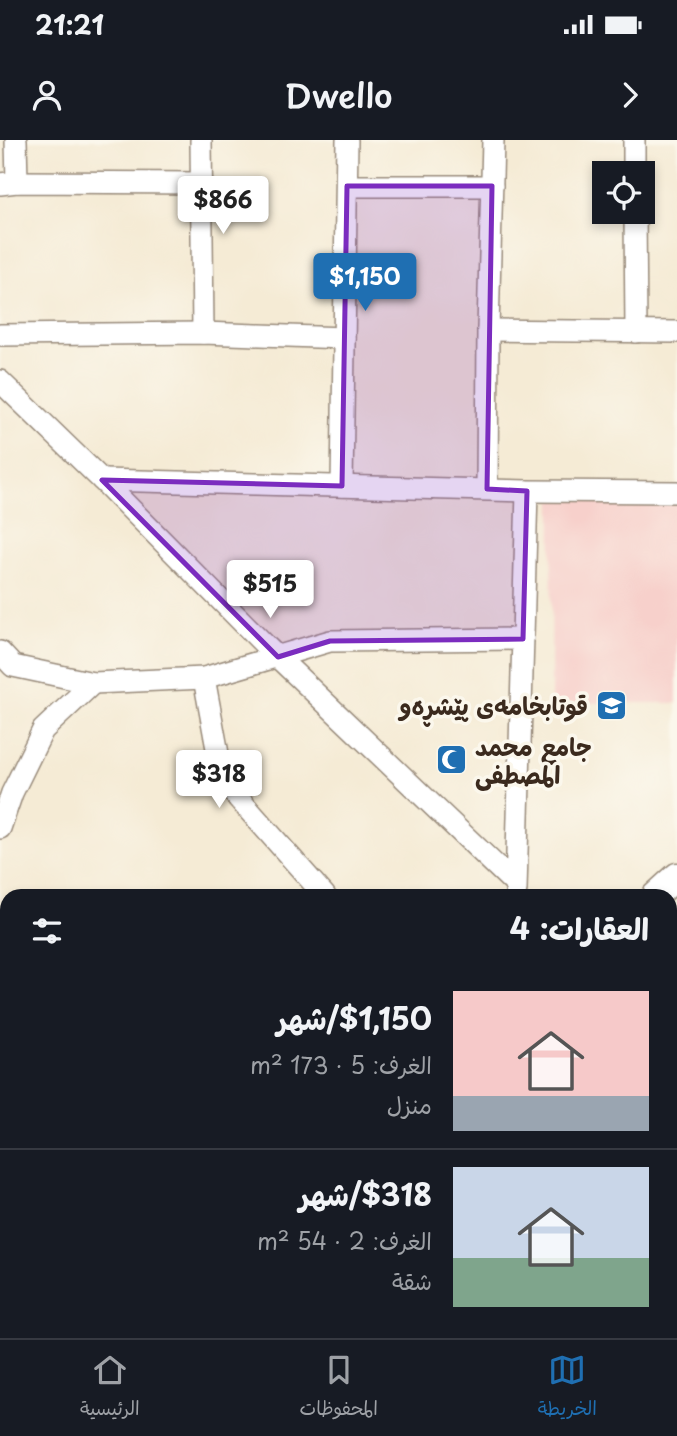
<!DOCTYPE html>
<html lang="ar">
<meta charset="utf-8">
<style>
body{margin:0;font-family:"Playpen Sans","Playpen Sans Arabic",sans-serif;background:#242831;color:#f1f3f6;direction:rtl;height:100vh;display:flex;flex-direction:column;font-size:26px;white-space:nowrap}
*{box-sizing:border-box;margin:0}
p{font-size:23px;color:#9ea1a6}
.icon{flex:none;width:38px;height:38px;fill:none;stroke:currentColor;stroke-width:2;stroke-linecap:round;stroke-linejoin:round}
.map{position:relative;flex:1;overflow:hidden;direction:ltr}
.drawer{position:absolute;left:0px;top:749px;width:677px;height:450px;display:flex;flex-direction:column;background:#171b24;border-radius:21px 21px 0 0;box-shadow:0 4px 10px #0003;direction:rtl}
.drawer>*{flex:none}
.tools{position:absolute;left:592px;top:21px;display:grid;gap:14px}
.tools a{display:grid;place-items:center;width:63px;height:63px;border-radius:0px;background:#171b24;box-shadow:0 4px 10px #0003;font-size:35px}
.price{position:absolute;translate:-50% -60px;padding:0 16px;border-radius:7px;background:#fff;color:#222;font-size:23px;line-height:46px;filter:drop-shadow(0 2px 4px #0008)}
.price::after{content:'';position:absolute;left:50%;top:42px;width:21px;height:16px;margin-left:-10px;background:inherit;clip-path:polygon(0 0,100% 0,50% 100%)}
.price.current{background:#1f6fb2;color:#fff}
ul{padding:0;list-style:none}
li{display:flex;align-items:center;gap:21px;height:175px;padding:0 28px}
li+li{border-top:2px solid #363941}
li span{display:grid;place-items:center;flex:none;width:196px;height:140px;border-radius:0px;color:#555}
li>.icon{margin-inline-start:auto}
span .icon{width:84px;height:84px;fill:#fffc;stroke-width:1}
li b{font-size:30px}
h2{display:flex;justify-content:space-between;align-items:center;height:84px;padding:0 28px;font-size:30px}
.status{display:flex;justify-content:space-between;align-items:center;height:49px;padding:0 35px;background:#171b24;direction:ltr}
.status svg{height:19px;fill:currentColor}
header{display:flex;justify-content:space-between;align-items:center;height:91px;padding:0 28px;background:#171b24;font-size:32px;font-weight:600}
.menu{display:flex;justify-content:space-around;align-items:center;height:98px;border-top:2px solid #363941;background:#171b24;font-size:19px;color:#9ea1a6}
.menu a{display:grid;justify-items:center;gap:4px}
.menu .current{color:#1f6fb2}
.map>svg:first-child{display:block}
.built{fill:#f7d0cb}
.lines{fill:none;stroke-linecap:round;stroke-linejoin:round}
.minor-casing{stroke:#988a7a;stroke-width:24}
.major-casing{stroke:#988a7a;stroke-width:29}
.minor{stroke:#fff;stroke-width:21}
.major{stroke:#fff;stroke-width:26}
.marked{fill:#7b2cbf;fill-opacity:0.2;stroke:#7b2cbf;stroke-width:5;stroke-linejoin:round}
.labels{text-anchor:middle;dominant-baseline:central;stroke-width:7;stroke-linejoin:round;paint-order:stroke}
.poi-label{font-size:24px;font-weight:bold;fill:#3b2a1e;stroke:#fbf7ec;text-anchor:end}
</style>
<div class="status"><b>21:21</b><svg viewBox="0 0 49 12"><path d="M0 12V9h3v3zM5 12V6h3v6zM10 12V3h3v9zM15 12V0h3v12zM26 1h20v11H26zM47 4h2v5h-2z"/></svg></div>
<header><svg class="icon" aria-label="forward" viewBox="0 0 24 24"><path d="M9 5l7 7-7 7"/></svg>Dwello<svg class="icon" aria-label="person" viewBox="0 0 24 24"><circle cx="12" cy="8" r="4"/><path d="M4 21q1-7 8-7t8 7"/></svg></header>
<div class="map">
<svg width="677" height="1198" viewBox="0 0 677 1198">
<rect width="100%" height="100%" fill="#fbf7ec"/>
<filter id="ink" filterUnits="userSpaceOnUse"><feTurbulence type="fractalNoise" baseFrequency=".0143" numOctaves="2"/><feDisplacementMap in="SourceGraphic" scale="14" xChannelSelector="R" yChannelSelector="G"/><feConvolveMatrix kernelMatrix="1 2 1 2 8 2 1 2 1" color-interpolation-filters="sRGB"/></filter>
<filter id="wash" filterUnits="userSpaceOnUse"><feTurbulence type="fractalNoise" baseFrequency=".00686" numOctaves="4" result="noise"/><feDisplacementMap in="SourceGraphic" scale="28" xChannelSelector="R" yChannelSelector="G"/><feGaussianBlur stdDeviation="1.57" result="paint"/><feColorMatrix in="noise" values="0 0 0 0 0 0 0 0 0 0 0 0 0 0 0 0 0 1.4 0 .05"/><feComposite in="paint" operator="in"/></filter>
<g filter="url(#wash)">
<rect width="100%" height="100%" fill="#f5ebd5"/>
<polygon class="built" points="552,359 677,359 677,563 551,563"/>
</g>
<g filter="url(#ink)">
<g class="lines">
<defs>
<g id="minor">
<polyline points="16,0 17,42"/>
<polyline points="201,0 203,193"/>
<polyline points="634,0 634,33"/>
<polyline points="0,44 17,42 202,43"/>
<polyline points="347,46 492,46"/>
<polyline points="635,72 636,192"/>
<polyline points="488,190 677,192"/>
<polyline points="0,195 203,193 344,198"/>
<polyline points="0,241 102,340 266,506 515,744"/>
<polyline points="102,340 527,351 677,352"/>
<polyline points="342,346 347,0"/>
<polyline points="487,349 488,190 493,0"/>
<polyline points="0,512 13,526 93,543 204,538 330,501 523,499"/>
<polyline points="204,538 223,641 325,756"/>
<polyline points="0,688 12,653 43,590 93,543"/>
<polyline points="516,750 527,351"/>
<polyline points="670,994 677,994"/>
<polyline points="0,1029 7,1045"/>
<polyline points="71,1192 72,1198"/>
<polyline points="507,1198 507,1192"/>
</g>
<g id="major">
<polyline points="655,756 677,736"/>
<polyline points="670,787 677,782"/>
<polyline points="670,867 677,868"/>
<polyline points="0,870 7,869"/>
</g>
</defs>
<use href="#minor" class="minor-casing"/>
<use href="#major" class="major-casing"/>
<use href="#minor" class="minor"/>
<use href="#major" class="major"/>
</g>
</g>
<path class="marked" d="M347 46H492L487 349 527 351 523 499 330 501 278 517 102 340 342 346Z"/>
<defs>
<symbol id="school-square" viewBox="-11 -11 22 22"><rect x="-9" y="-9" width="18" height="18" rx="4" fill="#1f6fb2" stroke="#fbf7ec"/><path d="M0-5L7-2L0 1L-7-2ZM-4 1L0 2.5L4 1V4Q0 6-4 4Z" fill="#fff"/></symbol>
<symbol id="mosque-square" viewBox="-11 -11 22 22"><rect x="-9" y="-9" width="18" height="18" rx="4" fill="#1f6fb2" stroke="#fbf7ec"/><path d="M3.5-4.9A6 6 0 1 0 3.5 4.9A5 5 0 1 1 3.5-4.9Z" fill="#fff"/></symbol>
</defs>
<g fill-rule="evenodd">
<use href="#school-square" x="594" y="548" width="35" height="35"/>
<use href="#mosque-square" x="434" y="602" width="35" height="35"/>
</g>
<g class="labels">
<g class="poi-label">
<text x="588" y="565">قوتابخامەی پێشڕەو</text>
<text x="475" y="606" text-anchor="start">جامع محمد<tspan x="475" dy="28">المصطفى</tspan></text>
</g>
</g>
</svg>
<div class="tools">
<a><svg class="icon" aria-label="locate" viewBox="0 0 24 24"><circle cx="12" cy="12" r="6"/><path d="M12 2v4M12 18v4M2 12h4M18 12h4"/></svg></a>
</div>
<b class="price" style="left:223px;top:96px">$866</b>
<b class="price current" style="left:365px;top:173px">$1,150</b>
<b class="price" style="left:270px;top:480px">$515</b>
<b class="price" style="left:219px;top:670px">$318</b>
<section class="drawer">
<h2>العقارات: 4<svg class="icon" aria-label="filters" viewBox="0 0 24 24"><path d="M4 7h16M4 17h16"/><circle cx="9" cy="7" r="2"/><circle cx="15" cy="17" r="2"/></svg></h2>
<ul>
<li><span style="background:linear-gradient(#f6c9c9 75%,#9aa5b1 0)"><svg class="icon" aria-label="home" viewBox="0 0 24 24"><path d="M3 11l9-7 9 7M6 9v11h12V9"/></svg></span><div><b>$1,150/شهر</b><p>الغرف: 5 · 173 m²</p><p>منزل</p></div></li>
<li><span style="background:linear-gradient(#c9d6e8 65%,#7fa58c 0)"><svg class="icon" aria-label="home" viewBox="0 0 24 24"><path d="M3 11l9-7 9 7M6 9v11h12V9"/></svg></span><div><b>$318/شهر</b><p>الغرف: 2 · 54 m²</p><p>شقة</p></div></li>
</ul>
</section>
</div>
<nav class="menu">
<a class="current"><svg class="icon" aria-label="map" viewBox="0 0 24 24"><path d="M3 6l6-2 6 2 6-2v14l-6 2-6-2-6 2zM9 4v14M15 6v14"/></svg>الخريطة</a>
<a><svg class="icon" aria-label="saved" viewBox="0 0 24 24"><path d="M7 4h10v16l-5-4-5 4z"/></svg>المحفوظات</a>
<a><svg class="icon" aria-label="home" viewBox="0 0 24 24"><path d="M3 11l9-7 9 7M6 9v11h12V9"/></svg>الرئيسية</a>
</nav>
